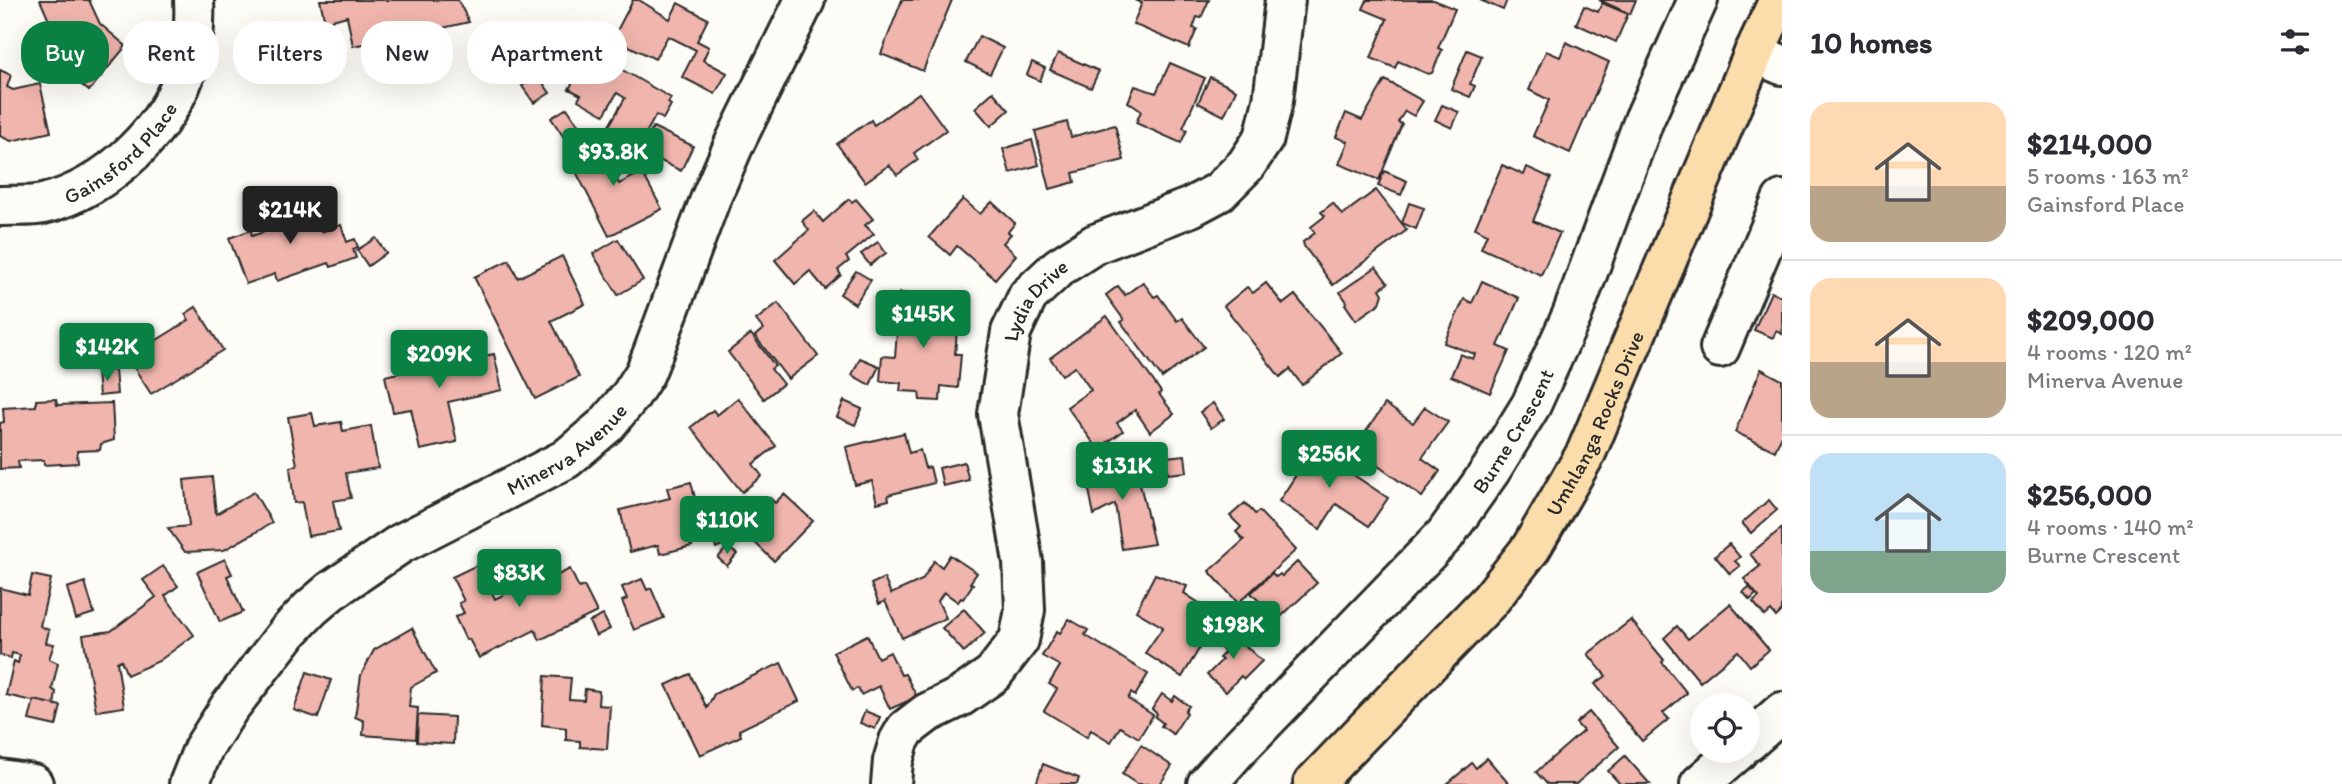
<!DOCTYPE html>
<meta charset="utf-8">
<style>
body{margin:0;font-family:Itim,sans-serif;background:#f2f2f3;color:#2b2b33;height:100vh;display:flex;flex-direction:column;font-size:26px;white-space:nowrap}
*{box-sizing:border-box;margin:0}
p{font-size:23px;color:#7c7c81}
.icon{flex:none;width:38px;height:38px;fill:none;stroke:currentColor;stroke-width:2;stroke-linecap:round;stroke-linejoin:round}
.map{position:relative;flex:1;overflow:hidden}
.sheet{display:flex;flex-direction:column;background:#fff;width:560px}
.sheet>*{flex:none}
.guide{position:absolute;left:21px;top:21px;width:665px;height:63px;display:flex;gap:14px}
.controls{position:absolute;left:1690px;top:693px;display:grid;gap:14px}
.controls a{display:grid;place-items:center;width:70px;height:70px;border-radius:50%;background:#fff;box-shadow:0 7px 28px #0002;font-size:35px}
.price{position:absolute;translate:-50% -60px;padding:0 16px;border-radius:7px;background:#0b8043;color:#fff;font-size:23px;line-height:46px;filter:drop-shadow(0 2px 4px #0008)}
.price::after{content:'';position:absolute;left:50%;top:42px;width:21px;height:16px;margin-left:-10px;background:inherit;clip-path:polygon(0 0,100% 0,50% 100%)}
.price.current{background:#222;color:#fff}
ul{padding:0;list-style:none}
li{display:flex;align-items:center;gap:21px;height:175px;padding:0 28px}
li+li{border-top:2px solid #e1e1e2}
li span{display:grid;place-items:center;flex:none;width:196px;height:140px;border-radius:21px;color:#555}
li>.icon{margin-inline-start:auto}
span .icon{width:84px;height:84px;fill:#fffc;stroke-width:1}
li b{font-size:30px}
h2{display:flex;justify-content:space-between;align-items:center;height:84px;padding:0 28px;font-size:30px}
.tag{padding:0 24px;border-radius:28px;background:#fff;box-shadow:0 7px 28px #0002;font-size:24px;line-height:63px}
.tag.current{background:#0b8043;color:#fff}
main{display:flex;flex:1;min-height:0}
.map>svg:first-child{display:block}
.building{fill:#f0b5ad;stroke:#2b2b2b;stroke-width:2}
.lines{fill:none;stroke-linecap:round;stroke-linejoin:round}
.minor-casing{stroke:#2b2b2b;stroke-width:44}
.major-casing{stroke:#2b2b2b;stroke-width:44}
.minor{stroke:#fdfcf7;stroke-width:38}
.major{stroke:#fbddab;stroke-width:38}
.labels{text-anchor:middle;dominant-baseline:central;stroke-width:5;stroke-linejoin:round;paint-order:stroke}
.street-label{font-size:21px;fill:#2b2b2b;stroke:#fdfcf7}
</style>
<main>
<div class="map">
<svg width="1782" height="784" viewBox="0 0 1782 784">
<rect width="100%" height="100%" fill="#fdfcf7"/>
<filter id="ink" filterUnits="userSpaceOnUse"><feTurbulence type="fractalNoise" baseFrequency=".0143" numOctaves="2"/><feDisplacementMap in="SourceGraphic" scale="14" xChannelSelector="R" yChannelSelector="G"/><feConvolveMatrix kernelMatrix="1 2 1 2 8 2 1 2 1" color-interpolation-filters="sRGB"/></filter>
<g filter="url(#ink)">
<g class="building">
<polygon points="40,0 89,0 100,24 126,46 89,91 61,68 67,62"/>
<polygon points="320,0 458,0 469,22 434,30 427,22 396,36 393,31 381,36 382,40 353,46 347,16 325,22"/>
<polygon points="633,0 639,0 670,19 678,3 708,19 697,41 709,47 703,60 727,73 715,94 682,77 696,50 668,36 655,59 627,45 622,55 608,48"/>
<polygon points="902,0 952,0 923,71 881,54"/>
<polygon points="1135,0 1209,0 1201,18 1197,17 1193,28 1197,29 1189,48 1133,24 1142,3"/>
<polygon points="1367,0 1434,0 1455,9 1438,48 1442,50 1432,73 1428,74 1398,61 1395,68 1371,58 1387,19 1363,9"/>
<polygon points="1480,0 1507,0 1503,10"/>
<polygon points="1599,0 1636,0 1630,14"/>
<polygon points="1602,3 1628,14 1616,42 1576,24 1584,6 1598,12"/>
<polygon points="979,36 1003,48 990,74 966,62"/>
<polygon points="1566,42 1609,62 1570,153 1533,136 1549,100 1529,90 1546,51 1560,57"/>
<polygon points="1467,50 1482,56 1470,84 1475,86 1470,97 1451,89"/>
<polygon points="1058,53 1099,71 1091,88 1050,70"/>
<polygon points="600,57 671,98 668,103 671,105 663,119 656,115 640,144 609,126 625,98 617,93 604,115 578,100 581,95 569,89 581,68 590,74"/>
<polygon points="1032,62 1045,68 1040,81 1027,75"/>
<polygon points="1170,63 1205,78 1183,128 1187,130 1181,143 1136,123 1141,111 1128,102 1135,86 1156,93"/>
<polygon points="0,70 11,75 7,87 13,90 40,84 51,132 11,141 0,136"/>
<polygon points="538,76 550,93 534,103 522,86"/>
<polygon points="1210,77 1236,90 1224,116 1198,103"/>
<polygon points="1385,80 1423,101 1414,116 1405,111 1398,122 1402,124 1379,180 1339,164 1348,142 1336,137 1346,113 1362,120"/>
<polygon points="993,92 1009,110 991,126 975,108"/>
<polygon points="919,93 946,130 914,153 918,160 897,175 889,165 865,182 837,144 871,120 874,125"/>
<polygon points="1442,105 1459,112 1452,128 1435,120"/>
<polygon points="567,108 583,132 567,142 551,118"/>
<polygon points="1067,122 1071,137 1115,125 1124,160 1073,173 1075,182 1050,189 1035,131"/>
<polygon points="653,127 693,146 681,171 641,151"/>
<polygon points="606,136 622,153 607,161 619,184 642,172 662,209 609,236 568,156"/>
<polygon points="1032,140 1039,165 1010,173 1003,149"/>
<polygon points="1502,165 1524,175 1527,167 1551,178 1533,221 1560,233 1541,275 1481,248 1487,234 1475,228"/>
<polygon points="1384,171 1407,181 1401,195 1378,186"/>
<polygon points="1376,190 1407,230 1333,285 1304,246 1303,242 1315,233 1311,227 1325,216 1321,212 1333,203 1342,215"/>
<polygon points="278,194 286,218 312,209 321,232 341,225 347,242 355,239 358,247 353,249 356,258 331,267 329,263 277,281 275,274 246,284 229,238 251,230 252,236 278,227 274,216 269,218 262,199"/>
<polygon points="849,199 852,202 856,199 873,219 865,225 874,234 846,257 849,261 838,270 841,275 825,289 810,271 795,284 775,260 809,230 802,221 814,211 823,222"/>
<polygon points="963,199 980,214 992,202 1015,223 1008,232 1011,234 1003,243 1016,255 995,279 957,246 950,255 929,237"/>
<polygon points="1409,203 1424,208 1416,229 1402,223"/>
<polygon points="376,238 386,253 368,266 357,250"/>
<polygon points="618,239 643,280 618,295 593,254"/>
<polygon points="878,242 886,253 870,265 861,254"/>
<polygon points="562,256 585,304 551,321 579,377 535,399 474,277 509,260 518,278"/>
<polygon points="1376,267 1388,283 1380,289 1383,294 1380,303 1356,320 1345,304 1347,302 1340,292"/>
<polygon points="856,271 871,280 855,304 840,294"/>
<polygon points="1482,281 1519,298 1498,346 1509,351 1490,393 1451,376 1460,354 1473,359 1475,354 1444,343 1464,299 1472,303"/>
<polygon points="1143,282 1154,297 1158,295 1177,321 1182,318 1204,347 1162,378 1121,322 1124,320 1106,295 1118,286 1125,295"/>
<polygon points="1266,283 1283,304 1295,295 1342,353 1302,385 1290,369 1280,377 1224,306 1247,287 1253,293"/>
<polygon points="1771,292 1782,297 1782,334 1776,331 1773,338 1754,330"/>
<polygon points="900,293 930,295 929,315 958,318 955,354 961,354 958,388 941,386 940,401 920,400 919,392 900,391 901,383 880,381 882,356 895,357"/>
<polygon points="778,303 818,356 788,379 755,336 763,329 756,320"/>
<polygon points="196,307 223,350 151,394 128,358 189,320 185,314"/>
<polygon points="1107,316 1161,392 1159,394 1174,414 1150,432 1135,410 1117,423 1123,431 1098,449 1067,407 1091,390 1075,367 1062,375 1050,358"/>
<polygon points="751,334 775,366 771,369 783,384 764,399 728,352"/>
<polygon points="437,339 443,365 494,354 502,390 448,402 457,442 420,450 411,409 393,412 385,376 416,369 410,344"/>
<polygon points="860,358 879,366 870,385 852,375"/>
<polygon points="1761,369 1782,380 1782,435 1775,451 1735,432"/>
<polygon points="115,370 117,394 99,396 97,371"/>
<polygon points="738,398 776,446 753,464 762,476 742,492 691,427 713,410 717,415"/>
<polygon points="56,399 57,405 112,403 114,440 101,444 100,450 77,451 78,463 44,465 44,460 18,461 19,468 0,469 0,423 4,422 3,408 36,406 36,400"/>
<polygon points="844,401 862,409 855,425 837,417"/>
<polygon points="1213,403 1224,419 1211,428 1200,412"/>
<polygon points="1385,404 1413,423 1425,407 1448,422 1422,458 1440,471 1422,497 1354,449"/>
<polygon points="312,413 315,426 341,422 343,431 371,426 378,468 346,473 351,498 333,501 339,531 308,536 302,502 294,503 290,467 297,465 288,417"/>
<polygon points="904,433 909,453 920,450 925,468 930,467 934,483 888,495 889,500 877,503 872,481 855,485 846,447"/>
<polygon points="1306,443 1388,498 1369,526 1336,504 1320,529 1279,501 1296,475 1288,470"/>
<polygon points="1185,455 1187,472 1168,474 1166,457"/>
<polygon points="964,462 969,480 943,486 939,468"/>
<polygon points="1135,462 1154,544 1122,549 1115,504 1094,515 1085,470"/>
<polygon points="212,477 216,514 254,492 272,523 224,550 185,552 168,528 189,526 184,480"/>
<polygon points="691,482 704,534 688,538 692,546 660,554 658,545 630,552 620,510 670,498 667,488"/>
<polygon points="784,494 813,521 774,561 747,535 758,523 752,517 770,498 775,503"/>
<polygon points="1769,500 1777,510 1751,533 1742,523"/>
<polygon points="1245,503 1255,514 1259,511 1296,550 1238,603 1209,571 1244,540 1236,532 1241,527 1230,516"/>
<polygon points="725,520 733,540 716,548 707,528"/>
<polygon points="1782,528 1782,611 1776,617 1771,611 1765,616 1753,602 1759,597 1744,579 1760,566 1750,554"/>
<polygon points="1729,544 1740,557 1735,561 1740,566 1730,574 1715,556"/>
<polygon points="727,547 737,554 727,566 718,558"/>
<polygon points="950,555 977,573 970,583 973,584 963,599 961,598 958,602 944,592 938,601 946,618 902,638 885,601 879,604 871,584 884,578 891,594 922,580 934,561 942,567"/>
<polygon points="225,559 232,574 227,576 243,612 220,622 197,572"/>
<polygon points="1297,562 1317,583 1273,624 1259,609 1263,605 1251,593 1272,573 1276,577 1280,574 1282,576"/>
<polygon points="481,563 486,575 484,576 495,599 555,569 558,575 570,569 579,588 584,586 597,612 540,640 535,630 479,658 469,639 466,640 455,617 464,613 459,603 464,601 452,577"/>
<polygon points="163,566 178,586 165,596 194,635 159,661 127,675 121,660 117,662 124,707 96,711 83,635 111,631 156,597 143,580"/>
<polygon points="1155,574 1187,586 1184,593 1219,616 1182,677 1145,653 1163,627 1136,611"/>
<polygon points="32,575 51,579 40,626 49,630 46,643 54,644 49,659 58,663 52,689 56,692 54,706 6,695 14,661 18,663 20,655 12,653 11,658 0,655 0,588 28,595"/>
<polygon points="642,579 647,590 651,588 664,618 634,630 622,601 627,599 622,587"/>
<polygon points="85,582 94,613 76,619 67,588"/>
<polygon points="1749,587 1756,594 1750,600 1743,592"/>
<polygon points="1730,604 1769,650 1750,666 1738,651 1700,682 1664,638 1677,626 1688,639"/>
<polygon points="964,609 985,633 964,652 942,628"/>
<polygon points="603,615 610,629 596,636 589,622"/>
<polygon points="1069,619 1088,630 1085,635 1148,674 1135,696 1131,693 1128,699 1153,715 1139,738 1120,727 1111,742 1091,730 1087,737 1044,711 1057,689 1049,684 1060,666 1042,656 1057,631 1060,633"/>
<polygon points="1631,620 1664,660 1662,662 1687,693 1663,713 1669,719 1642,741 1595,684 1606,676 1588,654"/>
<polygon points="412,628 436,673 411,687 409,707 418,708 416,739 363,735 364,721 355,717 361,675 374,650"/>
<polygon points="1226,628 1262,661 1244,679 1241,676 1226,692 1207,675 1222,660 1219,658 1225,652 1214,642"/>
<polygon points="867,635 878,658 890,652 901,675 905,674 917,697 890,709 879,686 861,695 858,688 852,691 833,652"/>
<polygon points="781,663 799,701 739,730 741,736 700,755 666,685 690,674 707,708 714,694"/>
<polygon points="307,672 331,680 318,718 294,710"/>
<polygon points="545,676 571,678 569,699 584,700 585,689 599,691 598,705 610,706 607,749 580,747 580,741 566,740 566,728 542,725"/>
<polygon points="1162,694 1172,701 1175,696 1189,706 1185,711 1187,713 1173,734 1161,726 1163,723 1155,717 1157,714 1152,709"/>
<polygon points="34,700 61,706 56,726 29,720"/>
<polygon points="865,711 880,717 875,729 860,723"/>
<polygon points="1589,712 1619,747 1576,784 1547,784 1536,772 1583,731 1576,723"/>
<polygon points="418,715 454,717 453,744 417,742"/>
<polygon points="1141,745 1172,766 1160,784 1137,784 1122,774"/>
<polygon points="1625,756 1650,784 1620,784 1608,771"/>
<polygon points="1487,758 1509,784 1447,784 1472,763 1476,768"/>
<polygon points="1043,764 1079,778 1077,784 1036,784"/>
</g>
<g class="lines">
<defs>
<g id="minor">
<polyline points="1754,53 1782,65"/>
<path id="s1" d="M0 206C14 205 30 207 43 204 107 189 171 127 188 64 194 43 195 22 194 0"/>
<polyline points="1720,348 1782,200"/>
<polyline points="1748,742 1782,712"/>
<polyline points="0,779 33,784"/>
<path id="s2" d="M189 784 203 749 229 708 288 632 311 608 331 591 400 544 566 459 606 425 631 395 645 373 653 353 710 200 735 142 805 0"/>
<path id="s3" d="M891 784 893 761 899 741 906 729 927 713 960 697 993 674 1019 640 1025 610 1023 562 998 414 1011 332 1028 296 1059 267 1095 244 1191 207 1219 192 1246 165 1264 138 1273 101 1285 0"/>
<path id="s4" d="M1207 784 1238 749 1445 535 1491 470 1531 405 1572 315 1644 120 1698 0"/>
<polyline points="1700,784 1738,751"/>
</g>
<g id="major">
<path id="s5" d="M1313 784 1490 600 1531 548 1586 453 1754 53 1779 0"/>
</g>
</defs>
<use href="#minor" class="minor-casing"/>
<use href="#major" class="major-casing"/>
<use href="#minor" class="minor"/>
<use href="#major" class="major"/>
</g>
</g>
<g class="labels">
<g class="street-label">
<text stroke="none"><textPath href="#s1" startOffset="138">Gainsford Place</textPath></text>
<text stroke="none"><textPath href="#s3" startOffset="556">Lydia Drive</textPath></text>
<text stroke="none"><textPath href="#s5" startOffset="462">Umhlanga Rocks Drive</textPath></text>
<text stroke="none"><textPath href="#s4" startOffset="469">Burne Crescent</textPath></text>
<text stroke="none"><textPath href="#s2" startOffset="518">Minerva Avenue</textPath></text>
</g>
</g>
</svg>
<div class="controls">
<a><svg class="icon" aria-label="locate" viewBox="0 0 24 24"><circle cx="12" cy="12" r="6"/><path d="M12 2v4M12 18v4M2 12h4M18 12h4"/></svg></a>
</div>
<b class="price" style="left:613px;top:188px">$93.8K</b>
<b class="price current" style="left:290px;top:246px">$214K</b>
<b class="price" style="left:923px;top:350px">$145K</b>
<b class="price" style="left:107px;top:383px">$142K</b>
<b class="price" style="left:439px;top:390px">$209K</b>
<b class="price" style="left:1329px;top:490px">$256K</b>
<b class="price" style="left:1122px;top:502px">$131K</b>
<b class="price" style="left:727px;top:556px">$110K</b>
<b class="price" style="left:519px;top:609px">$83K</b>
<b class="price" style="left:1233px;top:661px">$198K</b>
<div class="guide">
<a class="tag current">Buy</a>
<a class="tag">Rent</a>
<a class="tag">Filters</a>
<a class="tag">New</a>
<a class="tag">Apartment</a>
</div>
</div>
<section class="sheet">
<h2>10 homes<svg class="icon" aria-label="filters" viewBox="0 0 24 24"><path d="M4 7h16M4 17h16"/><circle cx="9" cy="7" r="2"/><circle cx="15" cy="17" r="2"/></svg></h2>
<ul>
<li><span style="background:linear-gradient(#ffd9b3 60%,#b9a48a 0)"><svg class="icon" aria-label="home" viewBox="0 0 24 24"><path d="M3 11l9-7 9 7M6 9v11h12V9"/></svg></span><div><b>$214,000</b><p>5 rooms · 163 m²</p><p>Gainsford Place</p></div></li>
<li><span style="background:linear-gradient(#ffd9b3 60%,#b9a48a 0)"><svg class="icon" aria-label="home" viewBox="0 0 24 24"><path d="M3 11l9-7 9 7M6 9v11h12V9"/></svg></span><div><b>$209,000</b><p>4 rooms · 120 m²</p><p>Minerva Avenue</p></div></li>
<li><span style="background:linear-gradient(#bfe0f5 70%,#7fa58c 0)"><svg class="icon" aria-label="home" viewBox="0 0 24 24"><path d="M3 11l9-7 9 7M6 9v11h12V9"/></svg></span><div><b>$256,000</b><p>4 rooms · 140 m²</p><p>Burne Crescent</p></div></li>
</ul>
</section>
</main>
